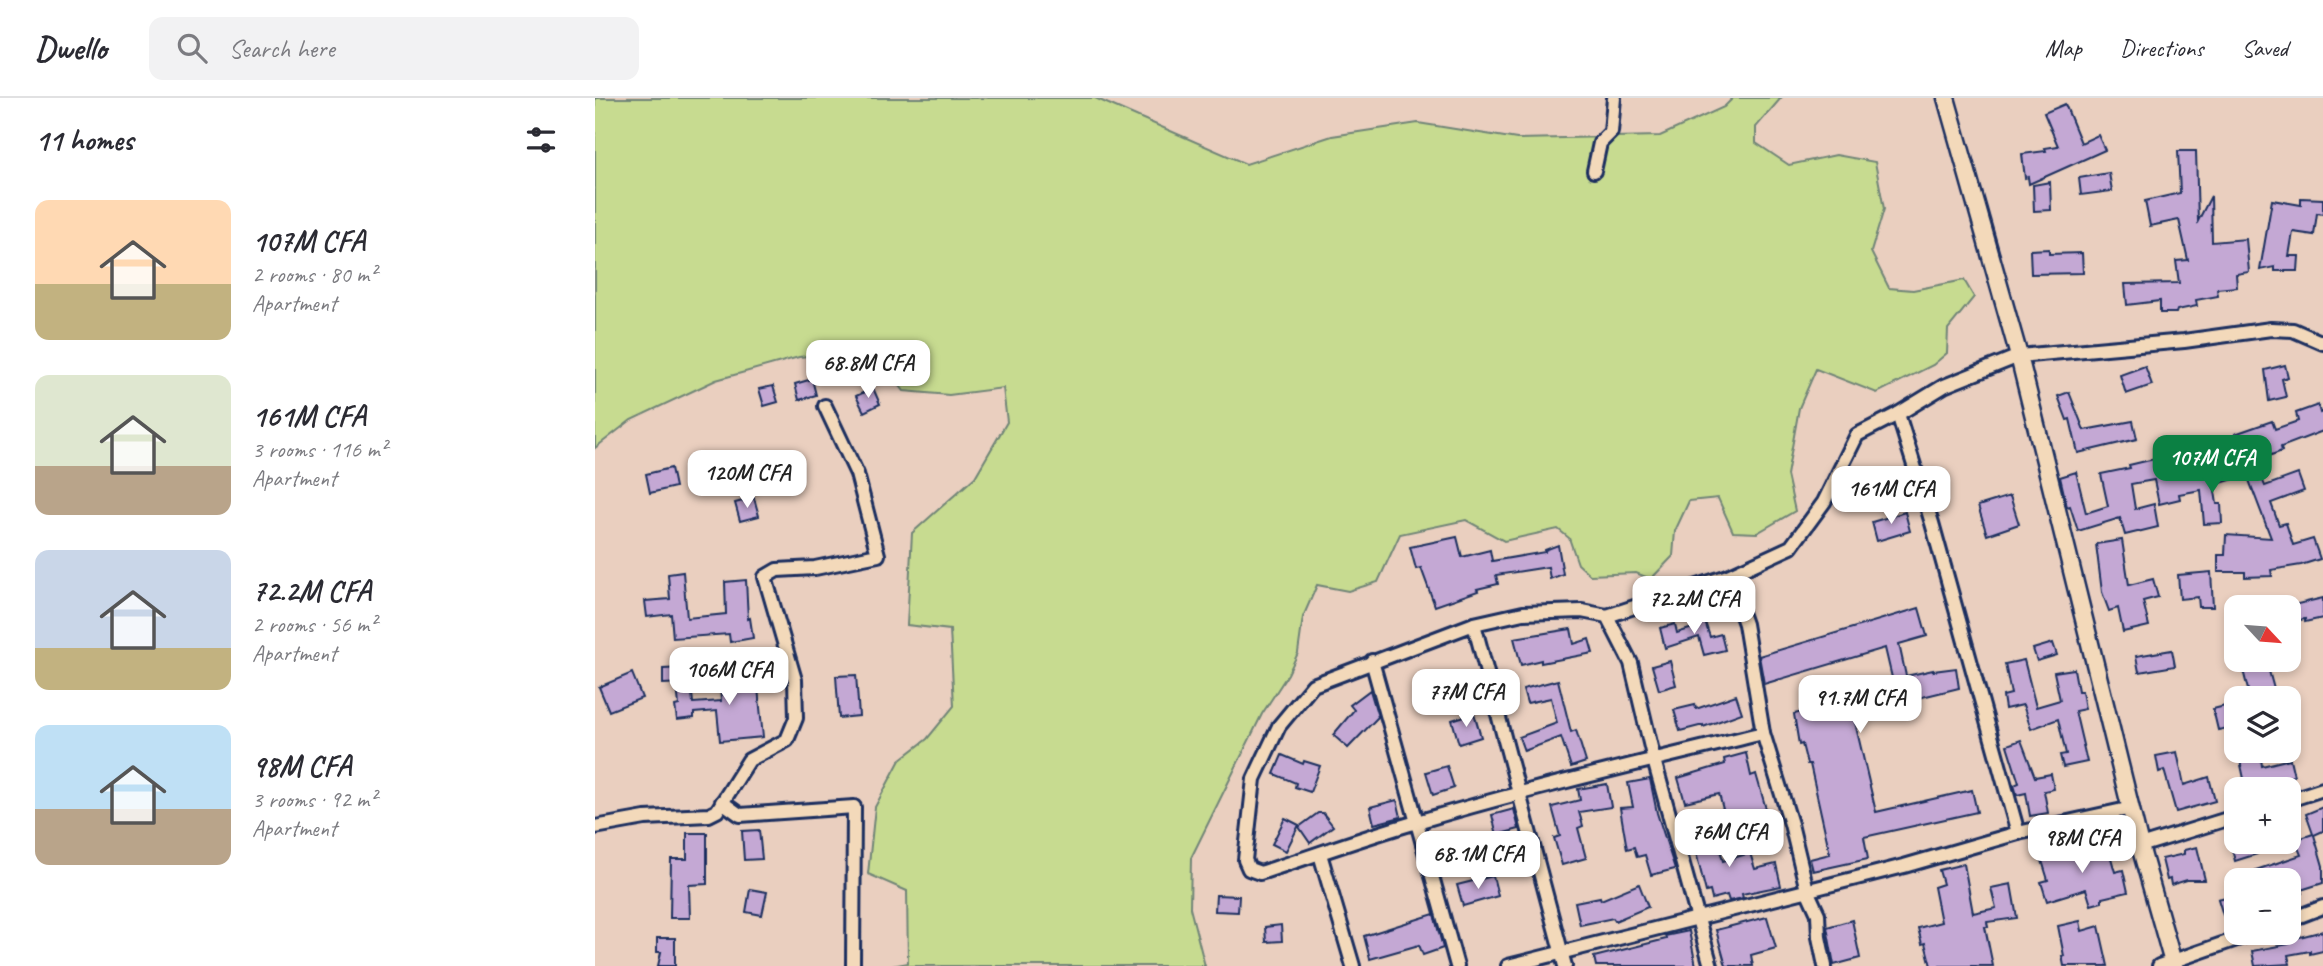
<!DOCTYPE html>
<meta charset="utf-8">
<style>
body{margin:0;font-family:Caveat,sans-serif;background:#f2f2f3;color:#2b2b33;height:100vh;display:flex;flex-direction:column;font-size:26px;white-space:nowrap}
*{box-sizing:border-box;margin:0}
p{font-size:23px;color:#7c7c81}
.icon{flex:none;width:38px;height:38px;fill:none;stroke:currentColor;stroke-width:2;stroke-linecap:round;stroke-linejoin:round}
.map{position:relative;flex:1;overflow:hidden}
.panel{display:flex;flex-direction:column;background:#fff;width:595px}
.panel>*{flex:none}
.needle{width:46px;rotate:116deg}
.fabs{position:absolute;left:1629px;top:497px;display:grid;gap:14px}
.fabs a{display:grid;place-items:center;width:77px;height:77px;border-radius:14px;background:#fff;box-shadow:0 4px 10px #0003;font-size:35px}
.price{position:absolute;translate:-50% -60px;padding:0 16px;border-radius:14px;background:#fff;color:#222;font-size:23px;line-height:46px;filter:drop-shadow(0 2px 4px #0008)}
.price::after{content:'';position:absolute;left:50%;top:42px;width:21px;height:16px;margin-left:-10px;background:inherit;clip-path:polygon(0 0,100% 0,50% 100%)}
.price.selected{background:#0b8043;color:#fff}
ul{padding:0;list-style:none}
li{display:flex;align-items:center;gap:21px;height:175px;padding:0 35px}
li span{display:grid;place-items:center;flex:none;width:196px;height:140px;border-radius:14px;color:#555}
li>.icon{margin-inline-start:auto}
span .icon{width:84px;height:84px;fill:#fffc;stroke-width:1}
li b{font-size:30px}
h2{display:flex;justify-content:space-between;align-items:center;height:84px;padding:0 35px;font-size:30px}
header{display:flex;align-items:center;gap:42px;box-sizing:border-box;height:98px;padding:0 35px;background:#fff;border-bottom:2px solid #e1e1e2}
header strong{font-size:33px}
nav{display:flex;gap:38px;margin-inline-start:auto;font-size:24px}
.search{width:490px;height:63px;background:#f2f2f3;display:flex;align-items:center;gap:18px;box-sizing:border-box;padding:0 24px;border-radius:14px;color:#7c7c81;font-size:26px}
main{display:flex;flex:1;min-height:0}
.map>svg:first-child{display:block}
.green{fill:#c7db90;stroke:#718577;stroke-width:2}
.building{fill:#c4a8d4;stroke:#1b2f5e;stroke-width:2}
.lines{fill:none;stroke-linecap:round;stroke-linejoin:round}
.minor-casing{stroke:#1b2f5e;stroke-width:18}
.secondary-casing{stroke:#1b2f5e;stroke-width:21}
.minor{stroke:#f3d9ba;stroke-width:12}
.secondary{stroke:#f3d9ba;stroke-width:16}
</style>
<header>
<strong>Dwello</strong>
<div class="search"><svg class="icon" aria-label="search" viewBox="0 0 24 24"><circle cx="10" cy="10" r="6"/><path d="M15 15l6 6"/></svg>Search here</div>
<nav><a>Map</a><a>Directions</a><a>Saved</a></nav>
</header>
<main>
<section class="panel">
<h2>11 homes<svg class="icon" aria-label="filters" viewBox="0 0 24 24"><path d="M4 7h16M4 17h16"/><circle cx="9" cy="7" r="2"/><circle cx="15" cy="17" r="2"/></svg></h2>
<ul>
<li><span style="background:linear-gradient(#ffd9b3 60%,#c2b280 0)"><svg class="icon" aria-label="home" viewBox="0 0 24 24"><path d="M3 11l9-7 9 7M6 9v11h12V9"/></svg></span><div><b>107M CFA</b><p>2 rooms · 80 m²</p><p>Apartment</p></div></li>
<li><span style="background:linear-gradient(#dfe7d0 65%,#b9a48a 0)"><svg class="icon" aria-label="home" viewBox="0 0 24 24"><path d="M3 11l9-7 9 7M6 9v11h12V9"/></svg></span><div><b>161M CFA</b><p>3 rooms · 116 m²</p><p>Apartment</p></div></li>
<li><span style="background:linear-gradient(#c9d6e8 70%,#c2b280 0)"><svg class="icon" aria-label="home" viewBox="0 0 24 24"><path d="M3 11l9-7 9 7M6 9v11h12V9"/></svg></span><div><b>72.2M CFA</b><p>2 rooms · 56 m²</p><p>Apartment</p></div></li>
<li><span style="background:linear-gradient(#bfe0f5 60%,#b9a48a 0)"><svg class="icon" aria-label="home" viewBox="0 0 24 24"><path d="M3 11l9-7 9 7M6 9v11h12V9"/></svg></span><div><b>98M CFA</b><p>3 rooms · 92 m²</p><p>Apartment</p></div></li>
</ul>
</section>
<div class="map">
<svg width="1728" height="868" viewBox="0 0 1728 868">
<rect width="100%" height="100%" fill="#eacfbf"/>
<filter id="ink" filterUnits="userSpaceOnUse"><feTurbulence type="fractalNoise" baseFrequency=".0143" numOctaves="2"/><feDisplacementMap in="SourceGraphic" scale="14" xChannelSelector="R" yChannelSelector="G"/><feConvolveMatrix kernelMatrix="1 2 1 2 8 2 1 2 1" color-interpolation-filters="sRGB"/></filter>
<g filter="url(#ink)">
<polygon class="green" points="0,0 500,0 651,66 737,38 823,25 922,41 1065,38 1129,9 1138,0 1186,0 1161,29 1161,45 1194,67 1241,57 1280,64 1289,111 1276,154 1294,190 1318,192 1369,182 1379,199 1353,231 1352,255 1338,267 1282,295 1221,271 1204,310 1192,377 1200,413 1162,435 1138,434 1123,400 1094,403 1080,433 1078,458 1056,481 1041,475 995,477 983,466 974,440 963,431 909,443 871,422 805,436 783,484 753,493 722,487 708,519 703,555 693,576 667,616 596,760 595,810 610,868 297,868 313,865 312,793 273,776 280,709 305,662 332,641 359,608 355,532 312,527 317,435 380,379 412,324 408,290 354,297 309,293 288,266 250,254 204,259 121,282 36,322 0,350"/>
<g class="building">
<polygon points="1470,6 1486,45 1503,37 1510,52 1434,86 1433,79 1430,80 1427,56 1451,53 1450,50 1463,48 1449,15"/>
<polygon points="1583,53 1601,53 1603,123 1616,98 1617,144 1651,141 1654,174 1641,176 1642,189 1622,191 1623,198 1601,202 1602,208 1582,212 1581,215 1565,215 1565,203 1532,207 1530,186 1584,185 1581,163 1593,162 1584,122 1555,128 1550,103 1585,95"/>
<polygon points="1514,75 1517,93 1486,97 1484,80"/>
<polygon points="1455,84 1456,112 1439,113 1438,87"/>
<polygon points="1706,100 1728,101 1728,116 1722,115 1719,137 1698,134 1694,158 1704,158 1703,173 1680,173 1680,169 1665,172 1677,102 1706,107"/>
<polygon points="1454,151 1454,156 1487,155 1488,175 1436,176 1435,152"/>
<polygon points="1690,267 1693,279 1687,281 1691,299 1674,303 1670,272"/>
<polygon points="1550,268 1557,287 1531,296 1525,277"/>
<polygon points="217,281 221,297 204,302 200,286"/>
<polygon points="178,288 183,304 169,308 164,291"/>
<polygon points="278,290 285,306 269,314 261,298"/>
<polygon points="1474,294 1489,332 1538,323 1542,341 1483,355 1475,321 1472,322 1463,298"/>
<polygon points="1723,307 1725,315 1728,313 1728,333 1686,349 1687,353 1660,363 1670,388 1703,376 1709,393 1676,405 1684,427 1691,425 1698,447 1718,441 1725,461 1706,467 1676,472 1677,478 1650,479 1650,474 1623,474 1623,457 1630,457 1631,437 1676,440 1652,377 1619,387 1622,406 1626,406 1627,425 1609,426 1606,392 1584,396 1585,401 1564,406 1559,382 1536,386 1540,411 1559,406 1563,429 1530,437 1525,420 1483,433 1475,408 1472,409 1465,379 1481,374 1491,415 1513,408 1506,376 1535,370 1534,367 1614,348 1619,367 1647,359 1640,336 1677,323 1680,331 1703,323 1701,315"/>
<polygon points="76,370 80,389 55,395 51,376"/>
<polygon points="1415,398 1424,426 1392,437 1383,408"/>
<polygon points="159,400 164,418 145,423 140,405"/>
<polygon points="1310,414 1315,433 1282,443 1277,424"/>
<polygon points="862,439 867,459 895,452 897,463 950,454 950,452 963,447 968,476 955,481 953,469 901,477 903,486 882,491 883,493 840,508 826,470 821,471 815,449"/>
<polygon points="1527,442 1534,487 1558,481 1563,499 1548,503 1554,528 1528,534 1523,510 1514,513 1507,494 1501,446"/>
<polygon points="88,474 92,520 131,516 130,484 151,482 153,521 155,520 158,540 135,544 134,536 78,540 76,516 52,519 50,503 75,501 73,476"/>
<polygon points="1616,474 1618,509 1604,509 1603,499 1585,501 1583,477"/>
<polygon points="1728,500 1728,520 1710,524 1710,521 1694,524 1694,508"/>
<polygon points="1324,510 1332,538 1304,546 1311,578 1338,572 1338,573 1361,570 1364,590 1258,616 1281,714 1377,692 1382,714 1269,739 1273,761 1218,773 1215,761 1235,756 1215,666 1212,666 1207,646 1204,647 1199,616 1258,602 1256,595 1298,584 1290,550 1169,586 1164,558"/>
<polygon points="1106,512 1115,539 1126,536 1130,552 1109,557 1104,539 1070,550 1065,530 1080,526 1082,535 1101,529 1098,514"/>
<polygon points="976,531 979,546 994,541 998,555 946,565 946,562 926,567 919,540"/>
<polygon points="1458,545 1462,557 1442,563 1438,551"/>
<polygon points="1577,552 1580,568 1544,574 1541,558"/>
<polygon points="1429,562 1441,609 1465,602 1459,574 1479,571 1483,593 1487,593 1490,611 1480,613 1492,664 1468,669 1465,657 1471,656 1463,621 1436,631 1428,607 1410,611 1408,598 1416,596 1410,566"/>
<polygon points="1075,563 1081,587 1064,592 1057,568"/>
<polygon points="1672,566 1679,591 1675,592 1677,600 1655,600 1648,572"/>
<polygon points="88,570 88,585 68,586 68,571"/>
<polygon points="161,570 168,639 125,643 122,613 99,615 99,620 82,622 80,608 84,607 82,588 96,586 98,605 126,603 125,586 140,585 139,572"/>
<polygon points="37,575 47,600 14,613 4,589"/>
<polygon points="261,577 264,618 244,620 241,578"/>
<polygon points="963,582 976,634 981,632 991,664 976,669 966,639 929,653 924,639 962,625 956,600 932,605 928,591"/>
<polygon points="775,592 783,619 753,650 738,637 759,612 755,607"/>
<polygon points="1141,597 1147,615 1108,629 1108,627 1085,633 1079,612 1100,607 1101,611"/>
<polygon points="1642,605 1642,628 1623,632 1618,611"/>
<polygon points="879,615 886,639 864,646 857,622"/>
<polygon points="1426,642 1440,679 1456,676 1459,691 1449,693 1453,715 1435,718 1431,695 1422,697 1419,687 1424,685 1412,647"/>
<polygon points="1643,653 1665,653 1667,668 1695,661 1699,678 1651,690"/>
<polygon points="1582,654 1589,687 1614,679 1620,703 1581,714 1569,672 1564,674 1561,658"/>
<polygon points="1151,655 1156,678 1161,676 1171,711 1131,723 1124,696 1090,704 1083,680 1130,666 1129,661"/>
<polygon points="687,657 708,666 709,663 725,668 715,694 700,689 701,685 679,676"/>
<polygon points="852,668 859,690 838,697 831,674"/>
<polygon points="1055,681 1062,715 1080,771 1056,777 1050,757 1042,759 1039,749 1032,751 1025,710 1038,709 1033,685"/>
<polygon points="1012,686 1016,709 984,714 988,728 983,730 991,760 967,767 959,740 965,738 957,709 985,702 983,691"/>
<polygon points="802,702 806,719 779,726 775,709"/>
<polygon points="1728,709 1728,733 1719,737 1728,768 1728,785 1706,792 1707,795 1694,799 1694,782 1664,782 1661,772 1706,757 1700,742 1718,736 1711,716"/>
<polygon points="919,711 924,731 902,737 897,717"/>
<polygon points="723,715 728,715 738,728 715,745 704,729"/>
<polygon points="690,720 704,727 691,753 677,746"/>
<polygon points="1118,724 1128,763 1155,755 1160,771 1181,766 1186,788 1147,796 1148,800 1134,803 1132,797 1117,801 1115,793 1111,794 1096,735 1097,732"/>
<polygon points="164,732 167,761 149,762 147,733"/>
<polygon points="92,735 112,735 112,786 94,787 95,820 75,820 76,761 92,761"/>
<polygon points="1635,744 1658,744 1662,756 1640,763"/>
<polygon points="1476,747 1479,759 1513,749 1520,774 1528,772 1533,794 1507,800 1507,804 1496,807 1491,791 1452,803 1446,784 1453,782 1445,756"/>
<polygon points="1602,749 1610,782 1592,782 1576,787 1575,781 1572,782 1567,761 1589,756 1589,752"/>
<polygon points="1369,766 1378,815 1401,810 1396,790 1416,786 1422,820 1392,824 1393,829 1390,829 1398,868 1336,868 1330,845 1327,846 1323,830 1346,824 1339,789 1348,786 1344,772"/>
<polygon points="898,778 903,798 868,808 862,787"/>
<polygon points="1044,786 1053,809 1020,823 1018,820 985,827 980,804 1005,799 1006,802"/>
<polygon points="155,791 172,794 167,817 151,814"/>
<polygon points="1642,796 1642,813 1628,817 1623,801"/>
<polygon points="621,797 644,798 643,814 620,813"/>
<polygon points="839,816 848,850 828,857 824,847 775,861 769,838"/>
<polygon points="1172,819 1181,850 1156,857 1158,868 1131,868 1121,832"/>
<polygon points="1257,822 1265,860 1239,867 1232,829"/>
<polygon points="1485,823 1487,833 1504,828 1513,868 1469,868 1467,858 1469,858 1463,828"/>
<polygon points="686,827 687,843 671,844 670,829"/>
<polygon points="1094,833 1101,868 1001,868 999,859 1071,841 1070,838"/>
<polygon points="1728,833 1728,853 1715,856 1715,853 1693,857 1695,866 1660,868 1657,853 1694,846 1693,842"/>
<polygon points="62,840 80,840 80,868 63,868 66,854 62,854"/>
</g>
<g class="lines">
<defs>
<g id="minor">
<polyline points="999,73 1005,45 1016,34 1019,0"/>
<polyline points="1133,478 1150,526 1168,635 1196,726 1212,792 1223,816 1224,839 1230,868"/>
<polyline points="1012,518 1133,478 1196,449 1229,404 1262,337 1303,316"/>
<polyline points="879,526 970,868"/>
<polyline points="777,563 862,868"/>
<polyline points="1694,702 1728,691"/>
<polyline points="127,704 145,717 259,709 258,868"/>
<polyline points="0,729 50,720 114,717 122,713 154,662 192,642 201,620 200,582 170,479 182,472 220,470 283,457 262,376 230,308"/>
<polyline points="1423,735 1337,425 1303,316 1349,288 1424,258 1589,243 1676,231 1698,232 1728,245"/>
<polyline points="1545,748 1642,718"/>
<polyline points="725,756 758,868"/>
<polyline points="1694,822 1728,809"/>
<polyline points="913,868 1309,768 1423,735 1537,710"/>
<path d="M1116 868 1059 662 1036 565 1012 518 987 513 928 515 879 526 718 587 684 628 659 681 650 762 654 771 665 775C718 758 769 739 822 724 936 690 1053 663 1168 635"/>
<polyline points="1564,868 1659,835"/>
</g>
<polyline id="secondary" points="1351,0 1424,258 1545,748 1579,868"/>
</defs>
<use href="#minor" class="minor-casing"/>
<use href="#secondary" class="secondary-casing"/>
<use href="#minor" class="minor"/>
<use href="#secondary" class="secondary"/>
</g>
</g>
</svg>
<div class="fabs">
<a><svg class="needle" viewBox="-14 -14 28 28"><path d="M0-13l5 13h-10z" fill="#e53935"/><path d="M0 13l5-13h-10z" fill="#7c7c81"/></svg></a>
<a><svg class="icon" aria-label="layers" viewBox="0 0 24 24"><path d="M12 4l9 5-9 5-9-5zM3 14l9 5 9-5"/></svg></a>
<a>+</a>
<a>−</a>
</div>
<b class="price" style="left:273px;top:302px">68.8M CFA</b>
<b class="price selected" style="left:1617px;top:397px">107M CFA</b>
<b class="price" style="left:152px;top:412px">120M CFA</b>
<b class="price" style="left:1296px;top:428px">161M CFA</b>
<b class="price" style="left:1099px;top:538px">72.2M CFA</b>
<b class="price" style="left:134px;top:609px">106M CFA</b>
<b class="price" style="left:871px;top:631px">77M CFA</b>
<b class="price" style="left:1265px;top:637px">91.7M CFA</b>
<b class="price" style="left:1134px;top:771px">76M CFA</b>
<b class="price" style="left:1487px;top:777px">98M CFA</b>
<b class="price" style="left:883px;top:793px">68.1M CFA</b>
</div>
</main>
